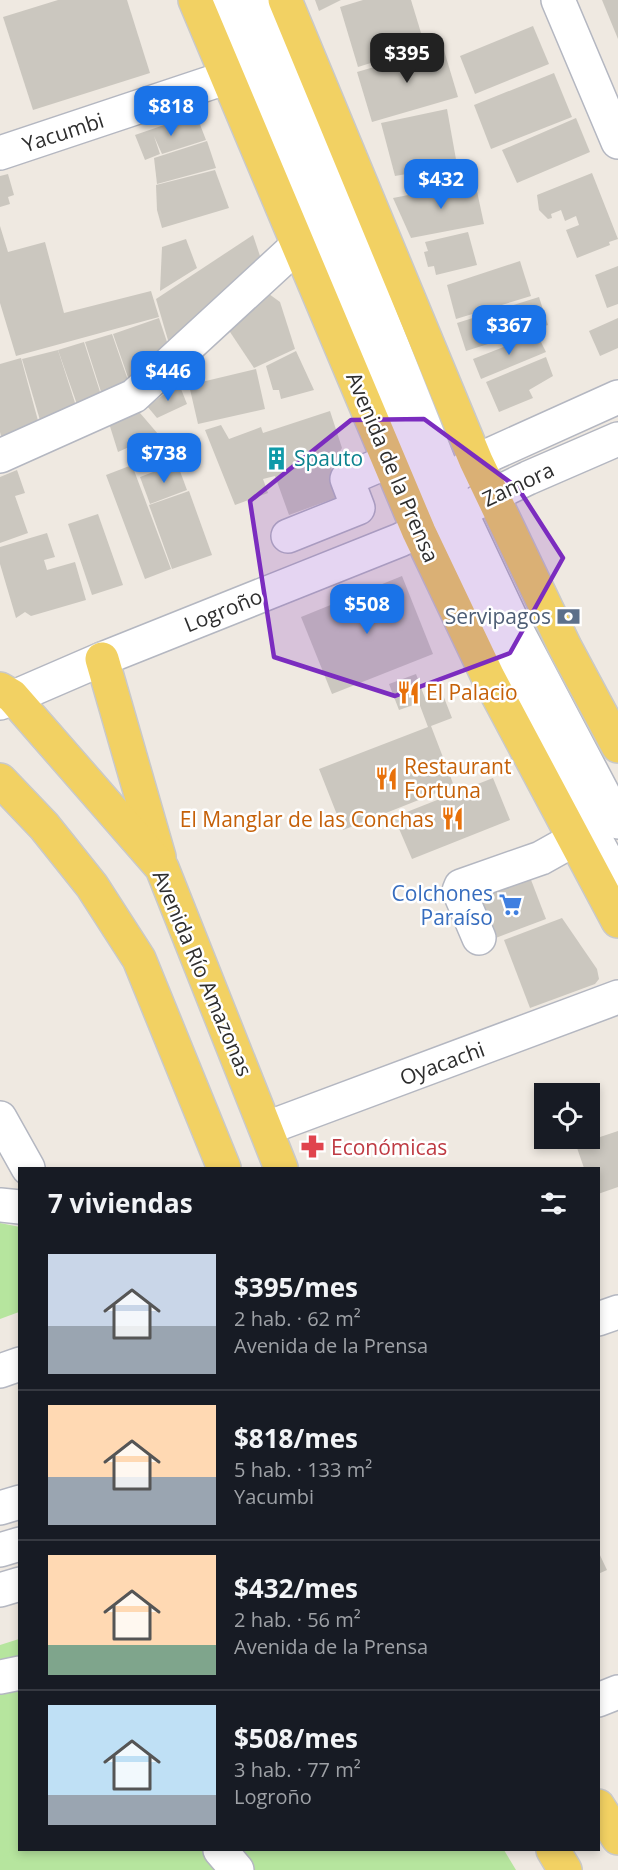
<!DOCTYPE html>
<html lang="es">
<meta charset="utf-8">
<style>
body{margin:0;font-family:"Open Sans",sans-serif;background:#20242c;color:#f1f3f6;height:100vh;display:flex;flex-direction:column;font-size:22px;white-space:nowrap}
*{box-sizing:border-box;margin:0}
p{font-size:20px;color:#9ea1a6}
.icon{flex:none;width:33px;height:33px;fill:none;stroke:currentColor;stroke-width:2;stroke-linecap:round;stroke-linejoin:round}
.map{position:relative;flex:1;overflow:hidden}
.details{position:absolute;left:18px;top:1167px;width:582px;height:684px;display:flex;flex-direction:column;background:#171b24;border-radius:0px;box-shadow:0 3px 9px #0003}
.details>*{flex:none}
.controls{position:absolute;left:534px;top:1083px;display:grid;gap:12px}
.controls a{display:grid;place-items:center;width:66px;height:66px;border-radius:0px;background:#171b24;box-shadow:0 3px 9px #0003;font-size:30px}
.price{position:absolute;translate:-50% -51px;padding:0 14px;border-radius:12px;background:#1a73e8;color:#fff;font-size:20px;line-height:39px;filter:drop-shadow(0 2px 3px #0008)}
.price::after{content:'';position:absolute;left:50%;top:36px;width:18px;height:14px;margin-left:-9px;background:inherit;clip-path:polygon(0 0,100% 0,50% 100%)}
.price.current{background:#222;color:#fff}
ul{padding:0;list-style:none}
li{display:flex;align-items:center;gap:18px;height:150px;padding:0 30px}
li+li{border-top:2px solid #363941}
li span{display:grid;place-items:center;flex:none;width:168px;height:120px;border-radius:0px;color:#555}
li>.icon{margin-inline-start:auto}
span .icon{width:72px;height:72px;fill:#fffc;stroke-width:1}
li b{font-size:26px}
h2{display:flex;justify-content:space-between;align-items:center;height:72px;padding:0 30px;font-size:26px}
.map>svg:first-child{display:block}
.green{fill:#b6e59e}
.building{fill:#cbc7bf}
.lines{fill:none;stroke-linecap:round;stroke-linejoin:round}
.minor-casing{stroke:#b4b7c1;stroke-width:36}
.major-casing{stroke:#c9c9c9;stroke-width:36}
.minor{stroke:#fff;stroke-width:33}
.major{stroke:#f2d163;stroke-width:33}
.marked{fill:#7b2cbf;fill-opacity:0.2;stroke:#7b2cbf;stroke-width:4.5;stroke-linejoin:round}
.labels{text-anchor:middle;dominant-baseline:central;stroke-width:5;stroke-linejoin:round;paint-order:stroke}
.street-label{font-size:21px;fill:#2e2e2e;stroke:#fff}
.culture-label{font-size:21px;fill:#0d838f;stroke:#fff;text-anchor:start}
.service-label{font-size:21px;fill:#4e5e75;stroke:#fff;text-anchor:end}
.food-label{font-size:21px;fill:#c56008;stroke:#fff;text-anchor:start}
.shop-label{font-size:21px;fill:#366cbe;stroke:#fff;text-anchor:end}
.health-label{font-size:21px;fill:#be3a42;stroke:#fff;text-anchor:start}
</style>
<div class="map">
<svg width="618" height="1870" viewBox="0 0 618 1870">
<rect width="100%" height="100%" fill="#efe9e1"/>
<g class="green">
<polygon points="0,1223 20,1227 19,1312 0,1319"/>
<polygon points="19,1639 20,1850 504,1850 516,1870 0,1870 0,1645"/>
</g>
<g class="building">
<polygon points="58,0 127,0 150,73 33,110 3,17"/>
<polygon points="315,0 341,0 319,11"/>
<polygon points="363,0 411,0 425,46 358,67 340,7"/>
<polygon points="602,0 618,0 618,39"/>
<polygon points="533,26 549,64 475,94 460,56"/>
<polygon points="443,47 458,97 372,122 357,72"/>
<polygon points="554,73 572,117 491,149 474,105"/>
<polygon points="447,109 457,165 395,176 381,123"/>
<polygon points="196,114 206,140 162,154 154,136 160,154 145,160 135,135"/>
<polygon points="576,118 590,152 517,183 502,150"/>
<polygon points="207,141 216,168 157,184 154,158"/>
<polygon points="215,170 229,208 162,228 157,210 156,185"/>
<polygon points="592,173 618,239 609,242 610,245 577,258 566,230 579,225 576,216 565,221 561,210 551,214 552,218 548,219 539,210 537,195"/>
<polygon points="8,174 14,195 8,197 10,204 0,207 0,176"/>
<polygon points="475,182 484,224 411,238 393,198"/>
<polygon points="0,226 8,252 45,242 64,313 151,291 159,317 16,356 0,303"/>
<polygon points="468,232 477,265 436,275 434,266 428,267 424,252 428,251 425,242"/>
<polygon points="253,235 261,259 170,347 156,299"/>
<polygon points="186,239 197,268 160,291 162,247"/>
<polygon points="520,261 531,296 456,319 447,285"/>
<polygon points="618,266 618,304 607,308 595,275"/>
<polygon points="269,294 280,302 295,349 254,368 226,326"/>
<polygon points="539,297 548,325 466,351 457,323"/>
<polygon points="159,318 169,348 131,386 113,334"/>
<polygon points="618,318 618,348 600,356 589,331"/>
<polygon points="112,334 131,389 104,401 85,342"/>
<polygon points="537,334 546,352 481,379 473,359"/>
<polygon points="84,342 103,401 79,410 58,350"/>
<polygon points="58,350 78,412 42,427 22,359"/>
<polygon points="296,351 314,390 281,399 279,390 273,390 266,366"/>
<polygon points="546,357 553,376 529,390 533,398 499,412 486,382"/>
<polygon points="21,358 40,428 3,444 0,432 0,364"/>
<polygon points="256,369 265,409 198,424 189,385"/>
<polygon points="179,384 187,404 157,418 147,406"/>
<polygon points="134,406 158,434 118,452 108,420"/>
<polygon points="330,411 342,448 331,467 341,496 289,515 275,476 263,479 268,493 235,505 205,430 221,425 229,439 261,427 263,433"/>
<polygon points="177,463 187,490 150,504 140,477"/>
<polygon points="132,465 171,569 145,579 106,475"/>
<polygon points="17,470 25,493 15,496 28,533 0,543 0,477"/>
<polygon points="189,491 212,555 172,569 149,505"/>
<polygon points="98,514 123,585 92,595 68,524"/>
<polygon points="47,533 55,557 44,560 47,570 75,562 86,600 31,616 25,612 16,618 0,564 0,547"/>
<polygon points="402,576 433,654 332,694 301,617"/>
<polygon points="416,674 426,701 443,695 452,718 431,726 454,786 343,830 319,769 428,727 419,703 399,710 389,684"/>
<polygon points="493,778 510,820 412,859 394,817"/>
<polygon points="528,872 546,919 493,939 476,891"/>
<polygon points="562,918 597,969 599,979 595,984 530,1008 504,940"/>
<polygon points="618,1131 618,1187 598,1194 598,1168 584,1168 576,1145"/>
<polygon points="598,1551 607,1570 598,1574"/>
</g>
<g class="lines">
<defs>
<g id="minor">
<polyline points="224,0 450,558 489,643 618,881"/>
<polyline points="255,0 447,483 513,623 618,822"/>
<polyline points="558,0 618,142"/>
<polyline points="0,153 228,77"/>
<polyline points="0,456 134,396 298,245"/>
<polyline points="453,478 476,461 618,397"/>
<polyline points="288,536 358,508 347,479 389,461"/>
<polyline points="0,703 102,659 400,540 528,478 618,439"/>
<polyline points="479,938 459,891 461,886 541,858 575,839"/>
<polyline points="0,1118 28,1168"/>
<polyline points="267,1128 618,997"/>
<polyline points="0,1205 20,1207"/>
<polyline points="598,1319 618,1312"/>
<polyline points="0,1371 20,1364"/>
<polyline points="0,1508 20,1502"/>
<polyline points="0,1550 20,1544"/>
<polyline points="0,1590 20,1584"/>
<polyline points="0,1677 20,1673"/>
<polyline points="598,1700 618,1692"/>
<polyline points="220,1850 237,1870"/>
</g>
<g id="major">
<polyline points="195,0 419,532 488,677 618,921"/>
<polyline points="285,0 476,461 565,647 618,746"/>
<polyline points="102,659 159,857"/>
<polyline points="0,689 12,696 162,868 281,1168"/>
<polyline points="0,780 44,826 92,886 139,959 224,1168"/>
<polyline points="598,1806 618,1838"/>
<polyline points="553,1850 565,1870"/>
</g>
</defs>
<use href="#minor" class="minor-casing"/>
<use href="#major" class="major-casing"/>
<use href="#minor" class="minor"/>
<use href="#major" class="major"/>
</g>
<path class="marked" d="M424 419 518 488 563 558 510 653 395 696 274 657 250 501 351 420Z"/>
<defs>
<symbol id="building-bare" viewBox="-9 -9 18 18"><path d="M-4-6H4V6H1V3H-1V6H-4ZM-2.5-4.3h1.7v1.8h-1.7ZM.8-4.3h1.7v1.8H.8ZM-2.5-1h1.7V.8h-1.7ZM.8-1h1.7V.8H.8Z" fill="#0f9aa8" stroke="#fff" stroke-width="2.5" paint-order="stroke"/></symbol>
<symbol id="bank-bare" viewBox="-9 -9 18 18"><path d="M-6-4H6V4H-6ZM0-2.3a2.3 2.3 0 1 0 0 4.6a2.3 2.3 0 1 0 0-4.6Z" fill="#5c6f8a" stroke="#fff" stroke-width="2.5" paint-order="stroke"/></symbol>
<symbol id="restaurant-bare" viewBox="-9 -9 18 18"><path d="M-5-6h1v4h1v-4h1v4h1v-4h1v5L-1.5 .5V6h-2V.5L-5-1ZM5-6V6H3V1.5H1.5Q1.5-4 5-6Z" fill="#e8710a" stroke="#fff" stroke-width="2.5" paint-order="stroke"/></symbol>
<symbol id="supermarket-bare" viewBox="-9 -9 18 18"><path d="M-6-5.5h2.5l.6 2H6L4.5 2H-2.5L-4.4-4H-6ZM-1.5 3.2a1.3 1.3 0 1 0 .1 0ZM3 3.2a1.3 1.3 0 1 0 .1 0Z" fill="#3f7fe0" stroke="#fff" stroke-width="2.5" paint-order="stroke"/></symbol>
<symbol id="pharmacy-bare" viewBox="-9 -9 18 18"><path d="M-2-6h4v4h4v4h-4v4h-4v-4h-4v-4h4Z" fill="#e0444e" stroke="#fff" stroke-width="2.5" paint-order="stroke"/></symbol>
</defs>
<g fill-rule="evenodd">
<use href="#building-bare" x="260" y="442" width="33" height="33"/>
<use href="#bank-bare" x="552" y="600" width="33" height="33"/>
<use href="#restaurant-bare" x="392" y="676" width="33" height="33"/>
<use href="#restaurant-bare" x="370" y="762" width="33" height="33"/>
<use href="#restaurant-bare" x="436" y="802" width="33" height="33"/>
<use href="#supermarket-bare" x="494" y="888" width="33" height="33"/>
<use href="#pharmacy-bare" x="296" y="1130" width="33" height="33"/>
</g>
<g class="labels">
<g class="street-label">
<text transform="translate(63 132) rotate(-18)">Yacumbi</text>
<text transform="translate(393 467) rotate(67)">Avenida de la Prensa</text>
<text transform="translate(518 484) rotate(-25)">Zamora</text>
<text transform="translate(223 610) rotate(-22)">Logroño</text>
<text transform="translate(203 973) rotate(67)">Avenida Río Amazonas</text>
<text transform="translate(442 1063) rotate(-20)">Oyacachi</text>
</g>
<g class="culture-label">
<text x="294" y="458">Spauto</text>
</g>
<g class="service-label">
<text x="551" y="616">Servipagos</text>
</g>
<g class="food-label">
<text x="426" y="692">El Palacio</text>
<text x="404" y="766">Restaurant<tspan x="404" dy="24">Fortuna</tspan></text>
<text x="434" y="819" text-anchor="end">El Manglar de las Conchas</text>
</g>
<g class="shop-label">
<text x="493" y="893">Colchones<tspan x="493" dy="24">Paraíso</tspan></text>
</g>
<g class="health-label">
<text x="331" y="1147">Económicas</text>
</g>
</g>
</svg>
<div class="controls">
<a><svg class="icon" aria-label="locate" viewBox="0 0 24 24"><circle cx="12" cy="12" r="6"/><path d="M12 2v4M12 18v4M2 12h4M18 12h4"/></svg></a>
</div>
<b class="price current" style="left:407px;top:84px">$395</b>
<b class="price" style="left:171px;top:137px">$818</b>
<b class="price" style="left:441px;top:210px">$432</b>
<b class="price" style="left:509px;top:356px">$367</b>
<b class="price" style="left:168px;top:402px">$446</b>
<b class="price" style="left:164px;top:484px">$738</b>
<b class="price" style="left:367px;top:635px">$508</b>
<section class="details">
<h2>7 viviendas<svg class="icon" aria-label="filters" viewBox="0 0 24 24"><path d="M4 7h16M4 17h16"/><circle cx="9" cy="7" r="2"/><circle cx="15" cy="17" r="2"/></svg></h2>
<ul>
<li><span style="background:linear-gradient(#c9d6e8 60%,#9aa5b1 0)"><svg class="icon" aria-label="home" viewBox="0 0 24 24"><path d="M3 11l9-7 9 7M6 9v11h12V9"/></svg></span><div><b>$395/mes</b><p>2 hab. · 62 m²</p><p>Avenida de la Prensa</p></div></li>
<li><span style="background:linear-gradient(#ffd9b3 60%,#9aa5b1 0)"><svg class="icon" aria-label="home" viewBox="0 0 24 24"><path d="M3 11l9-7 9 7M6 9v11h12V9"/></svg></span><div><b>$818/mes</b><p>5 hab. · 133 m²</p><p>Yacumbi</p></div></li>
<li><span style="background:linear-gradient(#ffd9b3 75%,#7fa58c 0)"><svg class="icon" aria-label="home" viewBox="0 0 24 24"><path d="M3 11l9-7 9 7M6 9v11h12V9"/></svg></span><div><b>$432/mes</b><p>2 hab. · 56 m²</p><p>Avenida de la Prensa</p></div></li>
<li><span style="background:linear-gradient(#bfe0f5 75%,#9aa5b1 0)"><svg class="icon" aria-label="home" viewBox="0 0 24 24"><path d="M3 11l9-7 9 7M6 9v11h12V9"/></svg></span><div><b>$508/mes</b><p>3 hab. · 77 m²</p><p>Logroño</p></div></li>
</ul>
</section>
</div>
